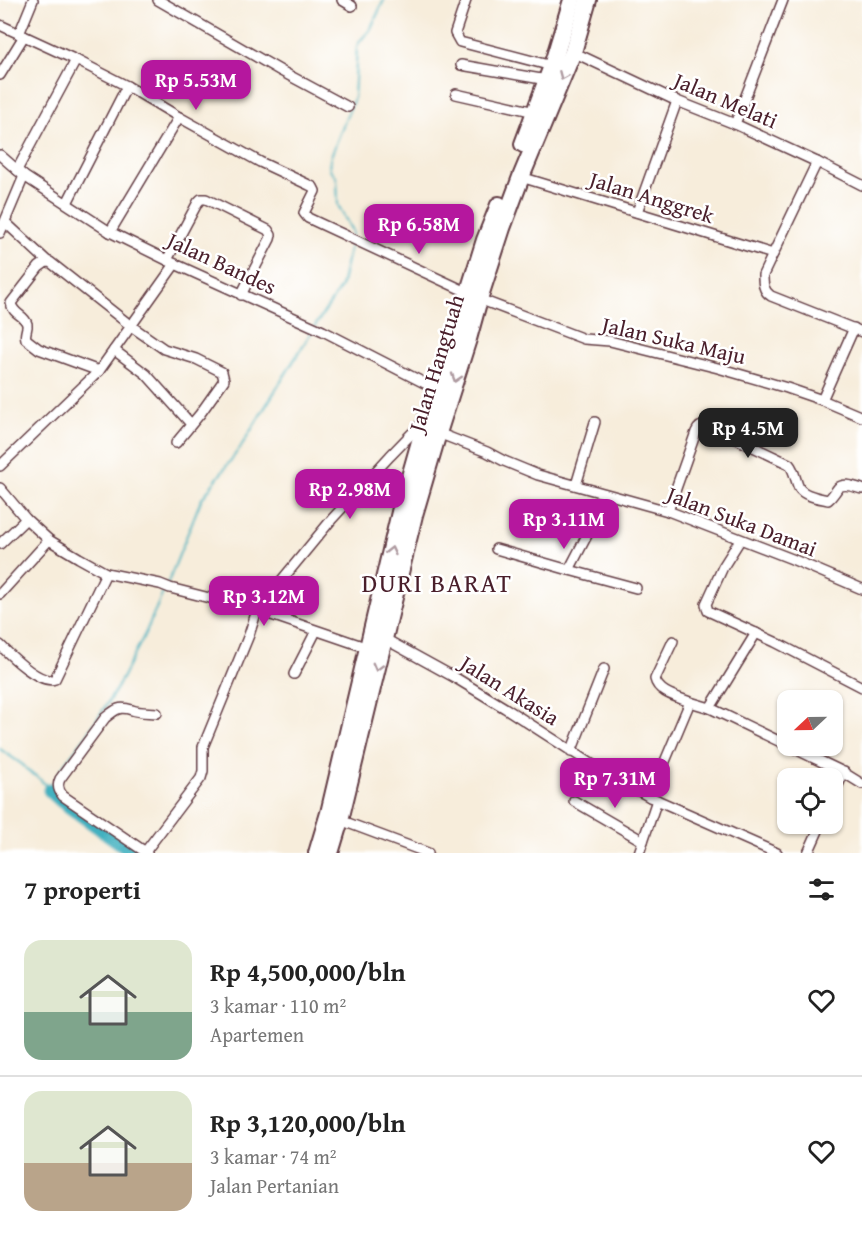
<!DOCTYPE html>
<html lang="id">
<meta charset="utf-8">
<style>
body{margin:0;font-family:"Gentium Book Plus",serif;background:#f2f2f2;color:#222;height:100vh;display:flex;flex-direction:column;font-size:22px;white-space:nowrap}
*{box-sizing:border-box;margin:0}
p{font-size:20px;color:#767676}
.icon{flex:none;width:33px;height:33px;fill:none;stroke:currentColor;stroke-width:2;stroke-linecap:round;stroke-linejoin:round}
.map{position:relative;height:853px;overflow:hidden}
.panel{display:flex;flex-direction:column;background:#fff;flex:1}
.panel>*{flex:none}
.needle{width:39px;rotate:248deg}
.tools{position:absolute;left:777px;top:690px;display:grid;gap:12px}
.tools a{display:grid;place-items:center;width:66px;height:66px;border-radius:12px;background:#fff;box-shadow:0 2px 4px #0004;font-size:30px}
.price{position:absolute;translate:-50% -51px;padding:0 14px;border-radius:12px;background:#b5179e;color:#fff;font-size:20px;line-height:39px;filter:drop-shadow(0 2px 3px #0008)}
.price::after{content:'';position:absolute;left:50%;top:36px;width:18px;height:14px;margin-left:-9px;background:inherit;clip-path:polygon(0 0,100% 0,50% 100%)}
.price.current{background:#222;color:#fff}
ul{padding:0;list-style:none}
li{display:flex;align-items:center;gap:18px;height:150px;padding:0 24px}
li+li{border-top:2px solid #e0e0e0}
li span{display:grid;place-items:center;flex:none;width:168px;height:120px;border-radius:18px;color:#555}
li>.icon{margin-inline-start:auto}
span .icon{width:72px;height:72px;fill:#fffc;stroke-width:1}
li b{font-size:26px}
h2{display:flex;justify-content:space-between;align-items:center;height:72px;padding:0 24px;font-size:26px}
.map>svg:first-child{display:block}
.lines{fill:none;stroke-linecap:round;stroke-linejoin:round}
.stream{stroke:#43b1c0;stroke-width:2}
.river{stroke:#43b1c0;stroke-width:15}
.street-casing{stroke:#643e45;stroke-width:12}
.highway-casing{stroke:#643e45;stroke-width:20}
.street{stroke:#fff;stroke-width:9}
.highway{stroke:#fff;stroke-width:16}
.oneway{stroke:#ae9aa0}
.labels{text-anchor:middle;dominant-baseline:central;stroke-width:5;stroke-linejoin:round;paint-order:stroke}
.street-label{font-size:22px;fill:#4a1f2b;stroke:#fff}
.quarter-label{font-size:26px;letter-spacing:1.5px;fill:#4a1f2b;stroke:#fff}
</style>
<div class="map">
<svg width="862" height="853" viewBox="0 0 862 853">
<rect width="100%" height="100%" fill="#fff"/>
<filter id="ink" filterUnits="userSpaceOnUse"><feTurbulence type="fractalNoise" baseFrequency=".0167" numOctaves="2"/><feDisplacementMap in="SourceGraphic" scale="12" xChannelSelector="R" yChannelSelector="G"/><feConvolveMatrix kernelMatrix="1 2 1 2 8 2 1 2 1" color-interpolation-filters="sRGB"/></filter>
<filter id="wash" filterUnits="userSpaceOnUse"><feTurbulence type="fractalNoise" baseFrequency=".008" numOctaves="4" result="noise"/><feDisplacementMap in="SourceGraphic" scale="24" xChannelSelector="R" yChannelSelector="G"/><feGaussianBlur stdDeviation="1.35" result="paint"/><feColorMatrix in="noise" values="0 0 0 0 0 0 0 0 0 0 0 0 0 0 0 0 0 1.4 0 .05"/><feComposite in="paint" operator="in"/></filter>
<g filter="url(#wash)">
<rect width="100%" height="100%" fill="#f7eddb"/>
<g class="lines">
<g class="stream">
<path d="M352 236V231L338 205 337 179C331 167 327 174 331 156L354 98 357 46 360 41 370 30 384 0"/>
<polyline points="315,326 341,287 351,242"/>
<polyline points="167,585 201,500 240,448 312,331"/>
<polyline points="0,749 23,765 30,773 38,777 50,790 65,763 87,735 117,688 146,632 164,590"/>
</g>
<polyline class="river" points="50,790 62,801 135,853"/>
</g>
</g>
<g filter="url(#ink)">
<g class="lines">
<defs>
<g id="street">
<polyline points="158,0 281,71 348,107"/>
<polyline points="342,0 352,6"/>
<polyline points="466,0 455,33 460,42 552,66"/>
<polyline points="0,25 76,60 127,86 179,117 260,162 309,185 313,187 315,191 304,213 308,218 469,293"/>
<polyline points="19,34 33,0"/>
<polyline points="573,52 677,101 735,124 817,162 862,185"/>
<polyline points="461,65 547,80"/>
<polyline points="0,75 24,36"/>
<polyline points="456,94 535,112"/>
<polyline points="735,124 783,0"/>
<polyline points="0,155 24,176 110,232 175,264 323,331 438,390"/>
<path d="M817 162 763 275C763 283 763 291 771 296L862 332"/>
<polyline points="17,170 76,60"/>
<polyline points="521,177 773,254"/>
<polyline points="67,203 127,86"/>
<polyline points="637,212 677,101"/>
<polyline points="5,222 48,262"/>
<polyline points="110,232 179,117"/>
<polyline points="0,233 24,176"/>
<polyline points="167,260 198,202 201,199 206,199 268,230 271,235 270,239 241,295"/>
<polyline points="479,299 584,339 610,341 718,368 787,388 822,400 862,417"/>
<polyline points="114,350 146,374 191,424"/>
<path d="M99 371 39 349 26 339C24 333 28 329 27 324 24 314 13 315 11 303L39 267 46 262H50L131 326 164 349 196 359 222 372 224 380 200 414 176 443"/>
<polyline points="822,400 854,328"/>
<polyline points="438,433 487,452 504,461 538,475 668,511 792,559 862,589"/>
<polyline points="0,466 99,371 175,264"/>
<polyline points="576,485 595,422"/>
<polyline points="0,488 26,519 49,540 79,558 106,573 160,584 170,588 257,610 368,648"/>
<path d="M668 511 696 432C698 427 702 425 707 425L789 464C795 471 795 480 799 488 804 496 819 498 828 500 833 496 834 493 838 488 844 482 854 487 862 489"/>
<polyline points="740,540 723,567 706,604 708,611 775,642 862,687"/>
<polyline points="0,544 26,519"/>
<polyline points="496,549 569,570 608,495"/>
<polyline points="569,570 636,588"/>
<polyline points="0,594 49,540"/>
<polyline points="385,639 454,677 505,708 604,772 650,797 777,853"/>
<path d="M673 641 655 679C658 693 678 697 690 702"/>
<path d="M0 645C10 655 40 685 55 679L106 573"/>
<polyline points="294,674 316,631"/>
<polyline points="710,708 756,633"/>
<polyline points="571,752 604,669"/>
<polyline points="650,797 690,702 710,708 841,771 862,784"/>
<polyline points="832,798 844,772"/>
<polyline points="574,801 643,841"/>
<polyline points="340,820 428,853"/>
<polyline points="145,852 201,778 203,771 203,747 249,635 257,610 332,519 390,456 422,423"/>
<path d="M147 853 63 796C58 790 57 785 60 779L105 718C116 709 119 706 132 710 140 713 149 712 157 713"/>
<polyline points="639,853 657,800"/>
<polyline points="808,853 821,824"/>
</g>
<g id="highway">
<polyline points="523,144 552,66 572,0"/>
<polyline points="317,853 329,813 400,512 427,417 438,390 485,240 499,205"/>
<polyline points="330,853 340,820 414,515 438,433 468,339 479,299 502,228 521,177 573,52 588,0"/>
</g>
</defs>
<use href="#street" class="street-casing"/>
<use href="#highway" class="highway-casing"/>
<use href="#street" class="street"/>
<use href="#highway" class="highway"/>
</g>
<defs><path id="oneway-chevron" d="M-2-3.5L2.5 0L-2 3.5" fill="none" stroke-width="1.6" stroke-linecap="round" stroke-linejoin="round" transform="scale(1.5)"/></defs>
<g class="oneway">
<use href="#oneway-chevron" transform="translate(563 76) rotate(113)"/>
<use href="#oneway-chevron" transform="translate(456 378) rotate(108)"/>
<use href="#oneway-chevron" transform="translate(391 551) rotate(-77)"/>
<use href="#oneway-chevron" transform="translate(377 667) rotate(105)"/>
</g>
</g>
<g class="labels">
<g class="street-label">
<text transform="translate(726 100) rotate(23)">Jalan Melati</text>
<text transform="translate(652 197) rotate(17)">Jalan Anggrek</text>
<text transform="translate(222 263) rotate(25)">Jalan Bandes</text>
<text transform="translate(674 340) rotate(13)">Jalan Suka Maju</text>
<text transform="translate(436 363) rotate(-73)">Jalan Hangtuah</text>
<text transform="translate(742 521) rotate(21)">Jalan Suka Damai</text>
<text transform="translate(510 690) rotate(32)">Jalan Akasia</text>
</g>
<g class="quarter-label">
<text x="437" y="582">DURI BARAT</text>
</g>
</g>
</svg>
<div class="tools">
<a><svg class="needle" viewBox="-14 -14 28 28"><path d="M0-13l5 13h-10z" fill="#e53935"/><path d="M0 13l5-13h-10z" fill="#767676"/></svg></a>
<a><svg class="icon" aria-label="locate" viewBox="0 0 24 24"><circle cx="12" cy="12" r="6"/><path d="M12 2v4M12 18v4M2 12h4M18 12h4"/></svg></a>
</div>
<b class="price" style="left:196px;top:111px">Rp 5.53M</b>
<b class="price" style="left:419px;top:255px">Rp 6.58M</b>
<b class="price current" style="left:748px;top:459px">Rp 4.5M</b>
<b class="price" style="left:350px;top:520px">Rp 2.98M</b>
<b class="price" style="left:564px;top:550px">Rp 3.11M</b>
<b class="price" style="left:264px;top:627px">Rp 3.12M</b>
<b class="price" style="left:615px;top:809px">Rp 7.31M</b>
</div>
<section class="panel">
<h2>7 properti<svg class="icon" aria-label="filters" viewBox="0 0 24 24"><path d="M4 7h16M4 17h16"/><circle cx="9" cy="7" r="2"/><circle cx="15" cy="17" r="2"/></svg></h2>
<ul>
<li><span style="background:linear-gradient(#dfe7d0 60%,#7fa58c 0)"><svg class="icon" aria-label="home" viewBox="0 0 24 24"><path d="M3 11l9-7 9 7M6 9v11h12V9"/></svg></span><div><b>Rp 4,500,000/bln</b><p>3 kamar · 110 m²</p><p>Apartemen</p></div><svg class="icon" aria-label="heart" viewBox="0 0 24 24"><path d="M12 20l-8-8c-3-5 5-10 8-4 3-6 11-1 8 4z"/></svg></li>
<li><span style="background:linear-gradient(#dfe7d0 60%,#b9a48a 0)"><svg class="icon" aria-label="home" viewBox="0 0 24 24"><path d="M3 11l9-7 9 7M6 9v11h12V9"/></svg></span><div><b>Rp 3,120,000/bln</b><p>3 kamar · 74 m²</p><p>Jalan Pertanian</p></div><svg class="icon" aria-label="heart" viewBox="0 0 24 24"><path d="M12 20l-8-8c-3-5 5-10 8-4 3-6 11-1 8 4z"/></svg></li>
</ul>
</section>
